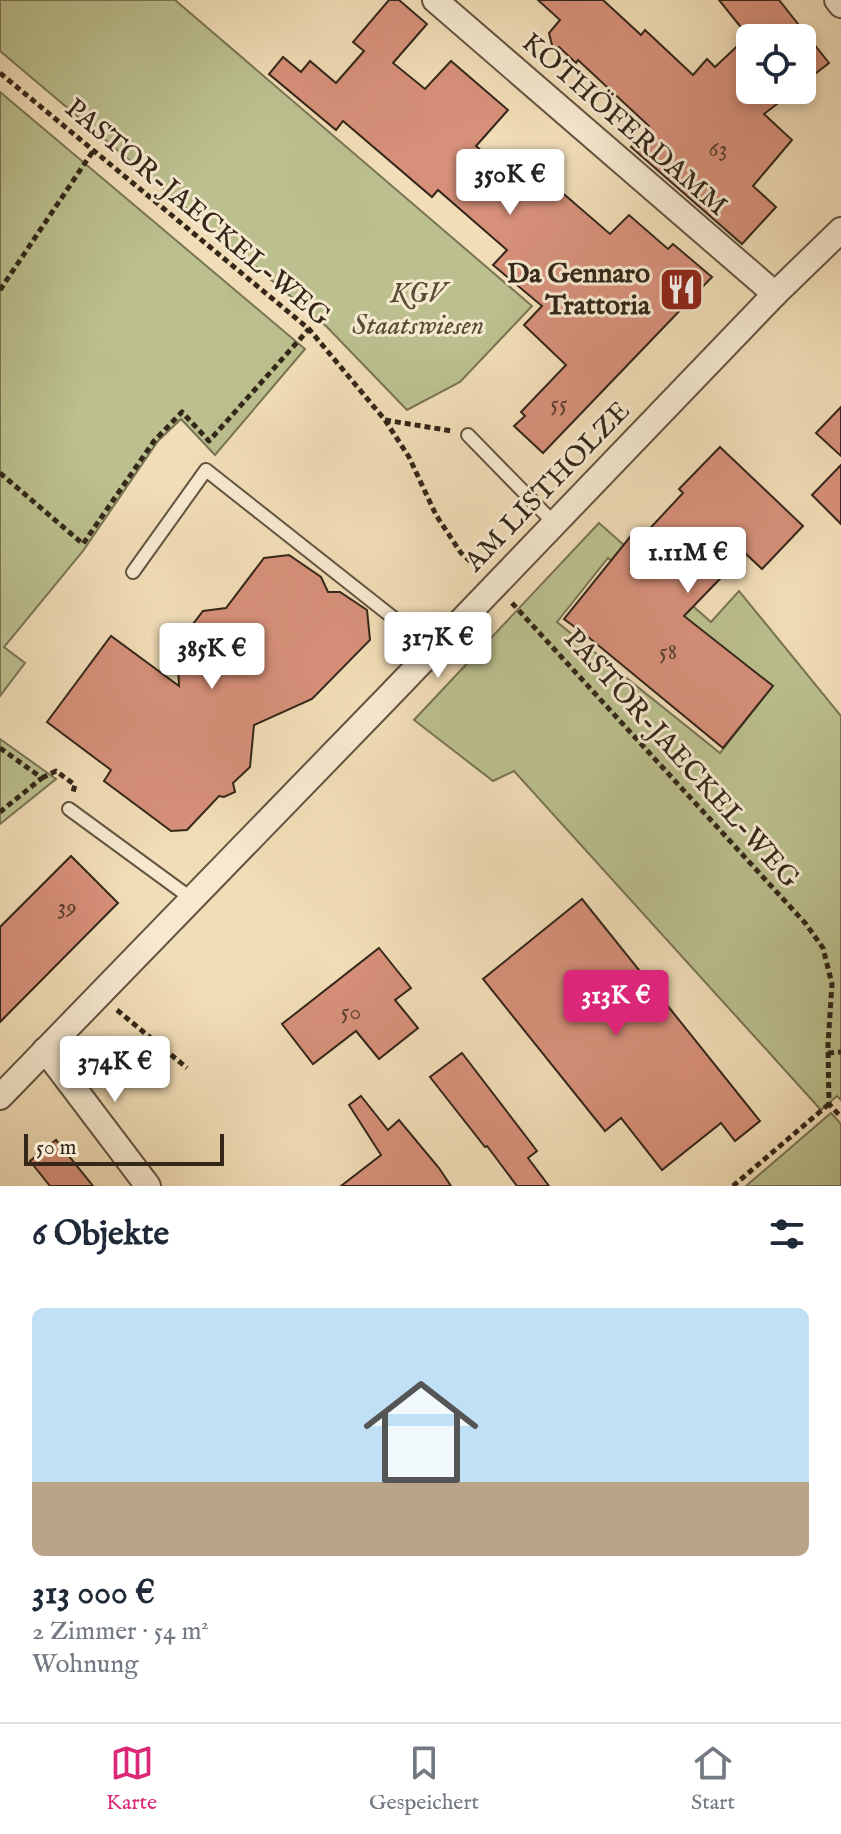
<!DOCTYPE html>
<html lang="de">
<meta charset="utf-8">
<style>
body{margin:0;font-family:"IM FELL English",serif;background:#f2f2f3;color:#1f2937;height:100vh;display:flex;flex-direction:column;font-size:30px;white-space:nowrap}
*{box-sizing:border-box;margin:0}
p{font-size:26px;color:#747a83}
.icon{flex:none;width:44px;height:44px;fill:none;stroke:currentColor;stroke-width:2;stroke-linecap:round;stroke-linejoin:round}
.map{position:relative;height:1186px;overflow:hidden}
.side{display:flex;flex-direction:column;background:#fff;flex:1}
.side>*{flex:none}
.controls{position:absolute;left:736px;top:24px;display:grid;gap:16px}
.controls a{display:grid;place-items:center;width:80px;height:80px;border-radius:12px;background:#fff;box-shadow:0 4px 12px #0003;font-size:40px}
.scale{position:absolute;left:24px;bottom:20px;width:200px;box-sizing:border-box;padding-left:8px;border:4px solid #342719;border-top:0;font-size:22px;line-height:28px;white-space:nowrap;color:#342719;-webkit-text-stroke:6px #f6e9d0;paint-order:stroke}
.price{position:absolute;translate:-50% -68px;padding:0 18px;border-radius:8px;background:#fff;color:#222;font-size:26px;line-height:52px;filter:drop-shadow(0 2px 4px #0008)}
.price::after{content:'';position:absolute;left:50%;top:48px;width:24px;height:18px;margin-left:-12px;background:inherit;clip-path:polygon(0 0,100% 0,50% 100%)}
.price.active{background:#db2777;color:#fff}
ul{padding:0;list-style:none}
li{display:grid;align-content:center;gap:16px;height:424px;padding:0 32px}
li+li{border-top:2px solid #e0e1e3}
li span{display:grid;place-items:center;height:248px;border-radius:12px;color:#555}
li>.icon{margin-inline-start:auto}
span .icon{width:144px;height:144px;fill:#fffc;stroke-width:1}
li b{font-size:34px}
h2{display:flex;justify-content:space-between;align-items:center;height:96px;padding:0 32px;font-size:34px}
.tab-bar{display:flex;justify-content:space-around;align-items:center;height:112px;border-top:2px solid #e0e1e3;background:#fff;font-size:22px;color:#747a83}
.tab-bar a{display:grid;justify-items:center;gap:4px}
.tab-bar .active{color:#db2777}
.map>svg:first-child{display:block}
.green{fill:#bbc08e;stroke:#787454;stroke-width:2;fill-rule:evenodd}
.building{fill:#d7907a;stroke:#342719;stroke-width:2}
.lines{fill:none;stroke-linecap:round;stroke-linejoin:round}
.service-casing{stroke:#635440;stroke-width:16}
.minor-casing{stroke:#635440;stroke-width:28}
.path{stroke:#342719;stroke-width:5;stroke-dasharray:6 4;stroke-linecap:butt}
.service{stroke:#f6e9d0;stroke-width:12}
.minor{stroke:#f6e9d0;stroke-width:24}
.labels{text-anchor:middle;dominant-baseline:central;stroke-width:6;stroke-linejoin:round;paint-order:stroke}
.number-label{font-size:24px;fill:#5d4131}
.street-label{font-size:28px;fill:#342719;stroke:#f6e9d0}
.poi-label{font-size:28px;font-weight:bold;fill:#342719;stroke:#f6e9d0;text-anchor:end}
.park-label{font-size:28px;font-style:italic;fill:#564d36;stroke:#f6e9d0}
</style>
<div class="map">
<svg width="841" height="1186" viewBox="0 0 841 1186">
<rect width="100%" height="100%" fill="#f1ddb7"/>
<filter id="stains"><feTurbulence type="fractalNoise" baseFrequency=".0025" numOctaves="4"/><feColorMatrix values="0 0 0 0 .2 0 0 0 0 .09 0 0 0 0 .02 0 0 0 .5 -.17"/></filter>
<radialGradient id="worn" r=".72"><stop offset=".6" stop-color="#630" stop-opacity="0"/><stop offset="1" stop-color="#630" stop-opacity=".3"/></radialGradient>
<g class="green">
<polygon points="0,0 175,0 532,306 460,382 407,410 327,327 0,51"/>
<polygon points="0,92 305,349 215,455 181,419 158,441 83,551 4,647 25,663 0,696"/>
<path d="M599 523 711 622 739 591 841 716V1100L837 1096 821 1110 514 771 493 781 414 720ZM608 558 771 688 720 753 557 622Z"/>
<polygon points="0,739 56,779 0,824"/>
<polygon points="831,1113 841,1124 841,1186 746,1186"/>
</g>
<g class="building">
<polygon points="389,0 399,0 427,24 393,63 425,89 451,61 508,110 476,146 530,193 540,182 553,193 558,189 610,234 629,215 668,249 673,244 712,277 543,453 514,426 525,416 521,412 566,365 524,325 542,306 493,265 507,250 438,190 432,197 343,121 336,130 269,74 283,57 301,72 310,61 336,83 364,51 353,42"/>
<polygon points="538,0 603,0 641,35 645,30 693,75 707,59 715,67 748,36 719,0 779,0 829,63 802,84 802,38 750,38 750,90 795,90 764,114 792,140 753,186 776,207 742,244 631,147 649,126 578,60 576,63 559,47 553,49 549,33 560,20"/>
<polygon points="841,407 841,456 816,433"/>
<polygon points="720,447 803,526 762,569 745,553 684,616 773,686 723,748 587,636 564,619 634,532 641,538 683,493 679,489"/>
<polygon points="841,465 841,524 812,495"/>
<polygon points="289,555 321,577 328,592 340,592 367,610 370,640 312,699 254,725 250,767 233,783 235,792 224,797 219,796 187,830 171,831 104,781 111,770 47,722 111,636 179,686 177,645 203,611 226,608 264,558"/>
<polygon points="71,856 118,903 0,1022 0,927"/>
<polygon points="582,899 760,1121 735,1141 721,1123 662,1170 621,1118 605,1131 483,979"/>
<polygon points="379,948 411,988 395,1000 418,1028 379,1059 356,1031 313,1064 282,1024"/>
<polygon points="462,1053 537,1151 528,1158 549,1186 517,1186 487,1146 485,1147 430,1077"/>
<polygon points="361,1096 388,1130 399,1120 439,1168 451,1186 341,1186 381,1155 349,1105"/>
<polygon points="56,1140 93,1186 50,1186 30,1161"/>
</g>
<g class="lines">
<defs>
<g id="service">
<polyline points="468,435 554,523"/>
<polyline points="133,572 206,470 434,650"/>
<polyline points="69,809 192,899"/>
</g>
<g id="minor">
<polyline points="435,0 775,294"/>
<polyline points="837,0 841,5"/>
<polyline points="45,1050 148,1186"/>
<polyline points="0,1097 389,696 775,294 841,230"/>
</g>
</defs>
<use href="#service" class="service-casing"/>
<use href="#minor" class="minor-casing"/>
<g class="path">
<polyline points="0,73 309,329 385,420 409,457 436,515 461,553 480,570"/>
<polyline points="0,290 93,151"/>
<polyline points="385,420 452,431"/>
<polyline points="0,473 83,544 154,441 182,412 209,441 309,329"/>
<polyline points="512,603 806,924 823,948 832,984 828,1045 829,1104 841,1117"/>
<polyline points="0,748 42,778 0,812"/>
<polyline points="42,778 56,771 75,785 73,792"/>
<polyline points="117,1010 187,1068"/>
<polyline points="828,1053 841,1052"/>
<polyline points="733,1186 829,1104"/>
</g>
<use href="#service" class="service"/>
<use href="#minor" class="minor"/>
</g>
<defs>
<symbol id="restaurant-square" viewBox="-11 -11 22 22"><rect x="-9" y="-9" width="18" height="18" rx="4" fill="#8f2418" stroke="#f6e9d0"/><path d="M-5-6h1v4h1v-4h1v4h1v-4h1v5L-1.5 .5V6h-2V.5L-5-1ZM5-6V6H3V1.5H1.5Q1.5-4 5-6Z" fill="#fff"/></symbol>
</defs>
<g fill-rule="evenodd">
<use href="#restaurant-square" x="656" y="264" width="51" height="51"/>
</g>
<g class="labels">
<g class="number-label">
<text x="718" y="149">63</text>
<text x="559" y="404">55</text>
<text x="668" y="652">58</text>
<text x="67" y="907">39</text>
<text x="351" y="1012">50</text>
</g>
<g class="street-label">
<text transform="translate(624 125) rotate(41)">KOTHÖFERDAMM</text>
<text transform="translate(197 213) rotate(40)">PASTOR-JAECKEL-WEG</text>
<text transform="translate(548 487) rotate(-46)">AM LISTHOLZE</text>
<text transform="translate(681 759) rotate(48)">PASTOR-JAECKEL-WEG</text>
</g>
<g class="poi-label">
<text x="650" y="274">Da Gennaro<tspan x="650" dy="32">Trattoria</tspan></text>
</g>
<g class="park-label">
<text x="418" y="294">KGV<tspan x="418" dy="32">Staatswiesen</tspan></text>
</g>
</g>
<rect width="100%" height="100%" filter="url(#stains)"/>
<rect width="100%" height="100%" fill="url(#worn)"/>
</svg>
<div class="controls">
<a><svg class="icon" aria-label="locate" viewBox="0 0 24 24"><circle cx="12" cy="12" r="6"/><path d="M12 2v4M12 18v4M2 12h4M18 12h4"/></svg></a>
</div>
<div class="scale">50 m</div>
<b class="price" style="left:510px;top:217px">350K €</b>
<b class="price" style="left:688px;top:595px">1.11M €</b>
<b class="price" style="left:438px;top:680px">317K €</b>
<b class="price" style="left:212px;top:691px">385K €</b>
<b class="price active" style="left:616px;top:1038px">313K €</b>
<b class="price" style="left:115px;top:1104px">374K €</b>
</div>
<section class="side">
<h2>6 Objekte<svg class="icon" aria-label="filters" viewBox="0 0 24 24"><path d="M4 7h16M4 17h16"/><circle cx="9" cy="7" r="2"/><circle cx="15" cy="17" r="2"/></svg></h2>
<ul>
<li><span style="background:linear-gradient(#bfe0f5 70%,#b9a48a 0)"><svg class="icon" aria-label="home" viewBox="0 0 24 24"><path d="M3 11l9-7 9 7M6 9v11h12V9"/></svg></span><div><b>313 000 €</b><p>2 Zimmer · 54 m²</p><p>Wohnung</p></div></li>
</ul>
</section>
<nav class="tab-bar">
<a class="active"><svg class="icon" aria-label="map" viewBox="0 0 24 24"><path d="M3 6l6-2 6 2 6-2v14l-6 2-6-2-6 2zM9 4v14M15 6v14"/></svg>Karte</a>
<a><svg class="icon" aria-label="saved" viewBox="0 0 24 24"><path d="M7 4h10v16l-5-4-5 4z"/></svg>Gespeichert</a>
<a><svg class="icon" aria-label="home" viewBox="0 0 24 24"><path d="M3 11l9-7 9 7M6 9v11h12V9"/></svg>Start</a>
</nav>
